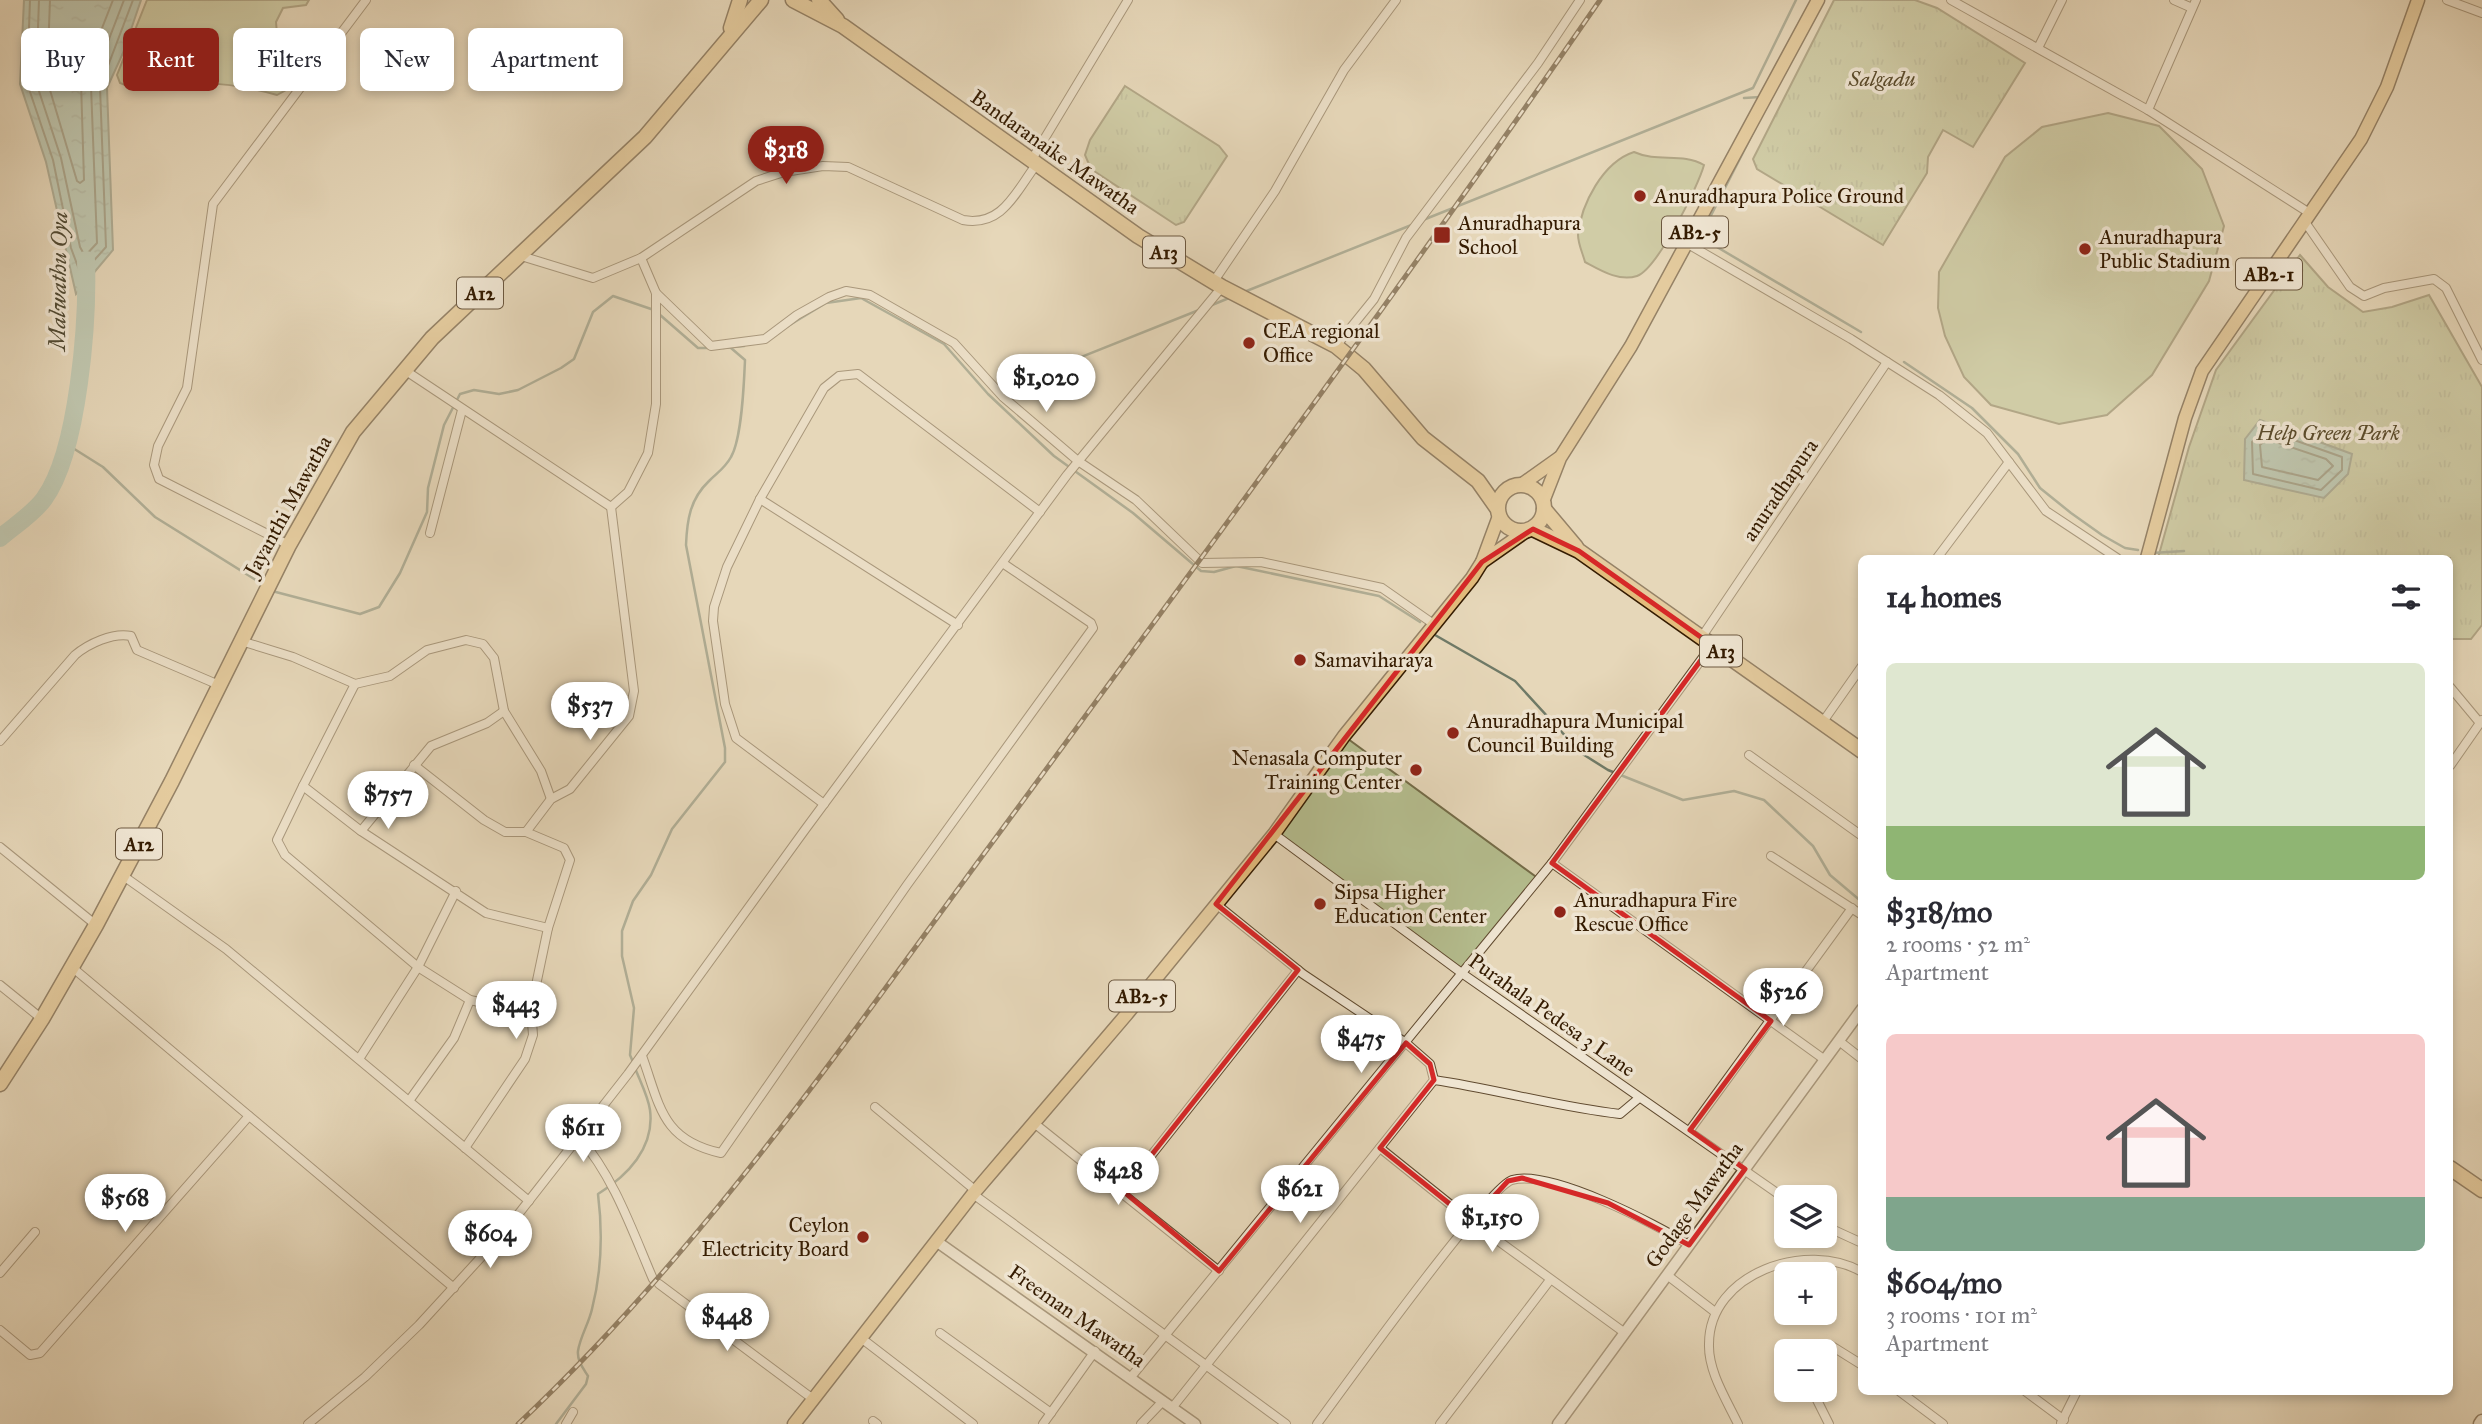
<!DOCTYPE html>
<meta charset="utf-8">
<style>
body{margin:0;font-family:"IM FELL Great Primer",serif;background:#f7f7f7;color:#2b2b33;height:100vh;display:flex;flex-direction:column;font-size:26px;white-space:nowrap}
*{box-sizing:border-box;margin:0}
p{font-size:23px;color:#7c7c81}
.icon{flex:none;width:38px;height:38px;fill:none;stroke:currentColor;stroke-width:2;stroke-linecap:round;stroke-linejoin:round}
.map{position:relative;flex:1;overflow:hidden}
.panel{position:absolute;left:1858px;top:555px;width:595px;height:840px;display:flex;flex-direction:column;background:#fff;border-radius:10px;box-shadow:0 4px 10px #0003}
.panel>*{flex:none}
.banner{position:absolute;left:21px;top:28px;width:665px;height:63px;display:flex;gap:14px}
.fabs{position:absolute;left:1774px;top:1185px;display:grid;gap:14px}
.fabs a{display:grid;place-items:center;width:63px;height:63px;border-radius:10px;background:#fff;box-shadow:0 4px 10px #0003;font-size:35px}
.price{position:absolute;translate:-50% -60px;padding:0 16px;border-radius:24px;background:#fff;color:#222;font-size:23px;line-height:46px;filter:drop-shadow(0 2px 4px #0008)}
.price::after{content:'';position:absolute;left:50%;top:42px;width:21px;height:16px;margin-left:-10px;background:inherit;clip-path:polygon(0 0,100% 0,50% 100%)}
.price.active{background:#8f2418;color:#fff}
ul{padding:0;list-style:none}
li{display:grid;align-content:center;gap:14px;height:371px;padding:0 28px}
li span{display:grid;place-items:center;height:217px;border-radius:10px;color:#555}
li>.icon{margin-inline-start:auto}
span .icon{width:126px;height:126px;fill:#fffc;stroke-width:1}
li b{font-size:30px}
h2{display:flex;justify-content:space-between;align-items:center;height:84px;padding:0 28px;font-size:30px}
.tag{padding:0 24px;border-radius:10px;background:#fff;box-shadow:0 4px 10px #0003;font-size:24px;line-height:63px}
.tag.active{background:#8f2418;color:#fff}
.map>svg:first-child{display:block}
.green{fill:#b5be8f;stroke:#746c48;stroke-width:2}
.park{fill:url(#park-tufts);stroke:#746c48;stroke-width:2}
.water{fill:url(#water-ripples);stroke:#6f7a67;stroke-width:2}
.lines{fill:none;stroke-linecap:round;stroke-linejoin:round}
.shore{stroke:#666a56;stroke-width:2}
.stream{stroke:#6f7a67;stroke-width:2.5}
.river{stroke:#97baab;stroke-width:18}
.minor-casing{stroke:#604a2f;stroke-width:10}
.tertiary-casing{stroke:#604a2f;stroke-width:13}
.secondary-casing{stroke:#341b01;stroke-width:15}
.primary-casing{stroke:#341b01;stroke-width:15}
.trunk-casing{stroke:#341b01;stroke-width:17}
.minor{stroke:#efe5d2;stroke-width:8}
.tertiary{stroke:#efe5d2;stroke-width:10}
.secondary{stroke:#efe5d2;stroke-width:12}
.primary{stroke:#e3bc7c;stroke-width:12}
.trunk{stroke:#e3bc7c;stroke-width:14}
.rail-casing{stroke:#341b01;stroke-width:5}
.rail{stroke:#efe5d2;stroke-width:2.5;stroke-dasharray:8;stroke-linecap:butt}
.marked{fill:none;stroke:#d62828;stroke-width:5;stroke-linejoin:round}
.poi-dot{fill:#8f2418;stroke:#efe5d2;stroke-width:2.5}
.labels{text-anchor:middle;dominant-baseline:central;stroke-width:7;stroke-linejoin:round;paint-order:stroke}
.shield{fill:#efe5d2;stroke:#6c5840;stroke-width:2}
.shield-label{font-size:19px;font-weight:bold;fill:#341b01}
.park-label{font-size:21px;font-style:italic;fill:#5b4c2c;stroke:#efe5d2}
.street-label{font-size:21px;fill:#341b01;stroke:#efe5d2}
.poi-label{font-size:21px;fill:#341b01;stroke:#efe5d2;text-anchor:start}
.water-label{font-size:23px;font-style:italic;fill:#524b34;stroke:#efe5d2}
</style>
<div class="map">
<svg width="2482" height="1424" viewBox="0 0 2482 1424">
<defs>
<pattern id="park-tufts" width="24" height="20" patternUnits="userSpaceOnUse" patternTransform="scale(1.75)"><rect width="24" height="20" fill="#b5be8f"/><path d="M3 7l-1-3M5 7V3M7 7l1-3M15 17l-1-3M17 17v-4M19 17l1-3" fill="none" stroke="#9ca37a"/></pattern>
<pattern id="water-ripples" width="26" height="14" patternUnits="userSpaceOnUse" patternTransform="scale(1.75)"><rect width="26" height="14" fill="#97baab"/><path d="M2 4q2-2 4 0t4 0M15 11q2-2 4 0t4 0" fill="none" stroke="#839f91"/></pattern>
</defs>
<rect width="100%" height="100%" fill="#e6d7b9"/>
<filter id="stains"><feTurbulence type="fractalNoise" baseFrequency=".00286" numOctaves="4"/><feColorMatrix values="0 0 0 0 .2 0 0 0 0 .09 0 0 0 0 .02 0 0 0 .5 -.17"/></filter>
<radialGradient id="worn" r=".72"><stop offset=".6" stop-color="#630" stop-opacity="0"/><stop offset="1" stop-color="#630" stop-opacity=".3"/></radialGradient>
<g class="green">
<path d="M147 0H309L306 5 283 8 276 22 277 34 300 47 303 56 286 90 277 95C222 79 186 82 130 87L120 83 117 75Z"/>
<polygon points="2108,113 2159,126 2202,169 2224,226 2209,281 2152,375 2107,415 2059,424 1991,405 1964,377 1945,336 1938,308 1939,272 2005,157 2042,127"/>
<path d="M1634 152C1658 163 1682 152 1704 165 1698 187 1657 269 1637 276 1619 282 1600 270 1585 262 1583 254 1578 244 1578 235 1581 204 1603 162 1634 152Z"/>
<polygon points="1344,736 1539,879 1463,974 1274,834"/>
</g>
<g class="park">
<polygon points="1834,0 1915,0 1937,8 2025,63 1973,147 1943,130 1928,157 1927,173 1883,245 1757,169 1753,159"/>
<polygon points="1125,86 1219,146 1227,156 1184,222 1176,225 1091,169 1085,155 1090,140"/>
<polygon points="2300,255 2328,287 2363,312 2392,307 2429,295 2482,387 2482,625 2471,639 2450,639 2450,558 2158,558 2189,447 2216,370"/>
</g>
<g class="water">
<polygon points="24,0 141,0 123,53 107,88 113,250 76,294 46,162 20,84"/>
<polygon points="2260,420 2352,454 2348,474 2324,498 2244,480 2245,439"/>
</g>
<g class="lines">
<g class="shore">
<polyline points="30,0 27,83 53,160 71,248 81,275 106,247 100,87 133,0"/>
<polyline points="39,0 36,82 61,158 80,247 85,256 97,243 91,86 124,0"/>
<polyline points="50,0 47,80 77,181 80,183 84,180 81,82 113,0"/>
<polygon points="2263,429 2342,457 2342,470 2321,490 2253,474 2252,442"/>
<polygon points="2267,439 2326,459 2333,466 2318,480 2262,467 2260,445"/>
</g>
<g class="stream">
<polyline points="1744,98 1760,97"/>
<polyline points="1755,129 1700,237 1861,332"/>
<polyline points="1423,220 1753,88 1796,0"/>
<polyline points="1244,292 1414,224"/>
<polyline points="1212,305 1229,298"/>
<polyline points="659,314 698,348 710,348"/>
<polyline points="788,326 826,303 861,298 944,344 988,394 1054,456 1133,513 1201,571 1214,572 1236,566 1379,596 1420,622"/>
<polyline points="723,348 744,346"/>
<polyline points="1904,362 1972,408 2018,454 2040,488 2071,513 2102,535 2125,548 2138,550"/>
<polyline points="1001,389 1199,310"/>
<polyline points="68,445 103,467 155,517 264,585"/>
<polyline points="2152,553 2184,551"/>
<polyline points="272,591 360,614 379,607 400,573 427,512 428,488 444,425 460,394 474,390 499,394 518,390 561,368 574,359 593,312 613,296 654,310"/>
<polyline points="1435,635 1515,681 1581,753 1608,770 1683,800 1734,791 1764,800 1813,846 1830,875 1862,902"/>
<path d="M633 1062 630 1055 634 1008 622 956V931L633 901 651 875 672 829 725 762V748L686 545C687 520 690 499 709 481 718 472 725 468 731 457 742 438 744 383 745 360L731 348"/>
<path d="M556 1424 586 1384 588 1376C583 1368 577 1361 578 1351 580 1337 589 1323 592 1309 602 1270 603 1234 598 1194 627 1176 655 1148 650 1110 648 1096 640 1081 635 1068"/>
</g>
<path class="river" d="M0 538C14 526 33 514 44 499 79 451 88 319 86 260"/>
<defs>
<g id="minor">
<polyline points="1951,0 2148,110 2311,214"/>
<polyline points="2174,0 2192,8"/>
<polyline points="2447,0 2482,13"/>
<polyline points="2038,48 2062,0"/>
<polyline points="2148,110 2196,0"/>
<polyline points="1031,161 1128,0"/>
<polyline points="2305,222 2350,287 2364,296 2384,288 2434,279 2446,288 2482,360"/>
<polyline points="1688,244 1851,339 1939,395 1987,433 2046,511 2117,558"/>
<path d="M521 256 593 278 641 258 756 181 784 172 823 166 848 167 963 220C1002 227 1015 193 1036 165"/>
<polyline points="1214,281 1275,191 1344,70 1396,0"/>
<polyline points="656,293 711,346 765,339 797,315 829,297 846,291 870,295 954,343 1003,397 1078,461 1136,500 1202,563 1261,562 1382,588 1435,625"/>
<polyline points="1336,346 1374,299 1406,238 1538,63 1580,0"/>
<polyline points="403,369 611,507 628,492 648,453 656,404 656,293 641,258"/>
<polyline points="760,499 958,625"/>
<polyline points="430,533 462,410"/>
<polyline points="289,545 159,479 154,465 158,446 187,388 213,204 366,0"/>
<polyline points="1937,558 2009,462"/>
<polyline points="1701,638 1887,362"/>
<polyline points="241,641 293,657 355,684 390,676 427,650 466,640 483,644 494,658 504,711 541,771 551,799"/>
<polyline points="355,684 303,786 361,831 486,913 548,928"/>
<polyline points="2450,687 2480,723"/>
<polyline points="1822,723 1862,666"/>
<path d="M0 741 75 655C88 644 113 632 131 636L137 650 219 685"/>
<polyline points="1749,755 1862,836"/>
<polyline points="414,765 484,820 505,832 526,832"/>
<polyline points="2450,766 2482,720"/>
<polyline points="303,786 277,840 285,855 418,967 470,1000 507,1008 531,1009"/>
<polyline points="824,804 736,738 725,704 713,621 714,607 727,567 760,499 824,388 839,376 858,374 1040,512"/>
<polyline points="361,831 431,746 487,723 504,711"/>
<polyline points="1274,834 1463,974 1787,1200"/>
<polyline points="0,847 96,925"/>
<polyline points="1771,856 1862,915"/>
<polyline points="1552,863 1825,1060"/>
<polyline points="122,875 226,949 529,1201"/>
<polyline points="73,968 454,1288"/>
<polyline points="0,985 42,1019"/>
<polyline points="1839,1041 1862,1059"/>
<path d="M642 1056C660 1105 661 1140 721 1153L907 885 1093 628 1091 623 1004 564"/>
<polyline points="359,1059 418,967 456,891"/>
<path d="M1434 1080C1496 1089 1557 1107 1620 1114L1639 1098"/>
<polyline points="409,1101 454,1038 470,1000"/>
<polyline points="875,1107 976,1191"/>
<polyline points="1034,1123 1219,1271"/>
<polyline points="1690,1130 1852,908"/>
<path d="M579 1137C614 1177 632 1230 653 1279"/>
<polyline points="465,1148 525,1059 533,1035 531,1009 548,928 570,860 564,848 526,832 551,799 570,789 629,716 634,691 611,507"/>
<polyline points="1380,1148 1471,1221 1625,1333"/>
<polyline points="1123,1191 1298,970"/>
<polyline points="973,1194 1286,1424"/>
<polyline points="1825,1226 1862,1243"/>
<polyline points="0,1273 35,1232"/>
<polyline points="1667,1275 1715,1312"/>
<polyline points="659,1284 813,1399"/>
<polyline points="0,1330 30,1355 40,1353 249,1116"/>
<polyline points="940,1333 1051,1413"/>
<polyline points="861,1338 973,1424"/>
<polyline points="1808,1351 1830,1345 1862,1365"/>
<polyline points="1131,1377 1552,863 1712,645"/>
<polyline points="1812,1390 1829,1424"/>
<polyline points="1899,1391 1943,1424"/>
<polyline points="2025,1391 2064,1420"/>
<polyline points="1172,1408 1434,1080 1430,1064 1406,1043 1303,974 1216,904"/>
<polyline points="873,1421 877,1424"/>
<polyline points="2061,1423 2077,1391"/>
<polyline points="308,1424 365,1377 419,1325 506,1230 628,1074 804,831 1067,475 1222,287"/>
<polyline points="566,1424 573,1412"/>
<polyline points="1043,1424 1095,1351"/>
<polyline points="1141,1424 1163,1401"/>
<path d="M1317 1424C1342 1390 1488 1187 1512 1180 1550 1169 1656 1224 1689 1245"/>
<polyline points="1440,1424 1550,1280"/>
<path d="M1738 1424C1726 1399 1708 1371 1709 1344 1709 1273 1807 1240 1862 1272"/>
</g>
<g id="tertiary">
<polyline points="936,1241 1195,1424"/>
<polyline points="1558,1424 1862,1009"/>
</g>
<polyline id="secondary" points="2480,1424 2482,1421"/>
<g id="primary">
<polyline points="1521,485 1559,458"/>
<polyline points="1544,499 1560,458 1631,346 1818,0"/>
<polyline points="2147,558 2185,418 2202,371 2361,139 2387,87 2418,0"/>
<polyline points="1482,562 1525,532"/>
<polyline points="794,1424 973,1194 1126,1015 1274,834 1344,736 1472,578 1482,562 1499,516"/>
</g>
<g id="trunk">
<polyline points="793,0 843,26 1138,236 1222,287 1336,346 1364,369 1423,438 1478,481 1497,508"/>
<polyline points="819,0 837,20"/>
<polyline points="731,28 740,0"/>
<circle cx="1521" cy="508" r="23"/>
<polyline points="1544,509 1576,547"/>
<polyline points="1533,529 1579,551 1862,751"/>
<polyline points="0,1084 42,1019 96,925 172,781 289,545 353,432 432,338 645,137 761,0"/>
<polyline points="2450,1168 2482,1190"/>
</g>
</defs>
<use href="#minor" class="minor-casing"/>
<use href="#tertiary" class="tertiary-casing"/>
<use href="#secondary" class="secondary-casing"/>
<use href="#primary" class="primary-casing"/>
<use href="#trunk" class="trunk-casing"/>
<use href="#minor" class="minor"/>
<use href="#tertiary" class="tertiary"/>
<use href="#secondary" class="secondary"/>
<use href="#primary" class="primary"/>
<use href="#trunk" class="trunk"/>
<defs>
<path id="rail" d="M518 1424C704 1249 849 1036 1000 832 1203 556 1406 281 1600 0"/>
</defs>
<use href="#rail" class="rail-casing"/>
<use href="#rail" class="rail"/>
</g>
<path d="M0 0H2482V1424H0ZM1533 529 1579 551 1712 645 1552 863 1771 1021 1690 1130 1745 1169 1689 1245 1608 1203 1522 1178 1508 1181 1471 1221 1380 1148 1434 1080 1430 1064 1406 1043 1219 1271 1123 1191 1298 970 1216 904 1482 562Z" fill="#e6d7b9" fill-opacity=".55" fill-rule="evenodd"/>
<path class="marked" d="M1533 529 1579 551 1712 645 1552 863 1771 1021 1690 1130 1745 1169 1689 1245 1608 1203 1522 1178 1508 1181 1471 1221 1380 1148 1434 1080 1430 1064 1406 1043 1219 1271 1123 1191 1298 970 1216 904 1482 562Z"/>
<g class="poi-dot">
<circle cx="1640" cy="196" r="7"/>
<rect x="1433" y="226" width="18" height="18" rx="3.5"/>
<circle cx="2085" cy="249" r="7"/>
<circle cx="1249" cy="343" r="7"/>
<circle cx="1300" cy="660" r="7"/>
<circle cx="1453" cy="733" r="7"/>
<circle cx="1416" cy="770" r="7"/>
<circle cx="1320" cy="904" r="7"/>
<circle cx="1560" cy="912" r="7"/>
<circle cx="863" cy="1237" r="7"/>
</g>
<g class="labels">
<g class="shield">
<rect x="1662" y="216.5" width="66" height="31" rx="5"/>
<rect x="1143" y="236.5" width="42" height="31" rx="5"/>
<rect x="2236" y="258.5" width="66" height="31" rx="5"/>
<rect x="457" y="277.5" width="46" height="31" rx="5"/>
<rect x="1700" y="635.5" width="42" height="31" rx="5"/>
<rect x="116" y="828.5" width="46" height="31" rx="5"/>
<rect x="1109" y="980.5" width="66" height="31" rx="5"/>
</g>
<g class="shield-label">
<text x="1695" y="232">AB2-5</text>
<text x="1164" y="252">A13</text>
<text x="2269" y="274">AB2-1</text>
<text x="480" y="293">A12</text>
<text x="1721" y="651">A13</text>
<text x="139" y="844">A12</text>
<text x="1142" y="996">AB2-5</text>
</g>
<g class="park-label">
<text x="1882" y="79">Salgadu</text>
<text x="2328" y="433">Help Green Park</text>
</g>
<g class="street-label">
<text transform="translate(1055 152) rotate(35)">Bandaranaike Mawatha</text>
<text transform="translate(1780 490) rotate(-56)">anuradhapura</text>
<text transform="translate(288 506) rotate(-61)">Jayanthi Mawatha</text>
<text transform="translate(1552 1015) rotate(35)">Purahala Pedesa 3 Lane</text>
<text transform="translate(1694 1205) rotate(-54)">Godage Mawatha</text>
<text transform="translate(1077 1316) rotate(35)">Freeman Mawatha</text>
</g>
<g class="poi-label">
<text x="1654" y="196">Anuradhapura Police Ground</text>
<text x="1458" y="223">Anuradhapura<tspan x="1458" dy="24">School</tspan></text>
<text x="2099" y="237">Anuradhapura<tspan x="2099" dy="24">Public Stadium</tspan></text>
<text x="1263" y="331">CEA regional<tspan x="1263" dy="24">Office</tspan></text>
<text x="1314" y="660">Samaviharaya</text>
<text x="1467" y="721">Anuradhapura Municipal<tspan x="1467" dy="24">Council Building</tspan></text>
<text x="1402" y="758" text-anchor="end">Nenasala Computer<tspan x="1402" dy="24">Training Center</tspan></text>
<text x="1334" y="892">Sipsa Higher<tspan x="1334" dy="24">Education Center</tspan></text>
<text x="1574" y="900">Anuradhapura Fire<tspan x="1574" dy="24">Rescue Office</tspan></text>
<text x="849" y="1225" text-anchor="end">Ceylon<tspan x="849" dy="24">Electricity Board</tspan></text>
</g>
<g class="water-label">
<text transform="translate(58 281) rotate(-89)">Malwathu Oya</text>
</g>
</g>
<rect width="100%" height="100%" filter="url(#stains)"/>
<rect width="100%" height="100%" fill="url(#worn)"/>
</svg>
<div class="fabs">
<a><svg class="icon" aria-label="layers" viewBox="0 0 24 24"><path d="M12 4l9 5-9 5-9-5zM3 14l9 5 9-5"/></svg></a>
<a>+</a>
<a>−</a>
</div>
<b class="price active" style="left:786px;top:186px">$318</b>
<b class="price" style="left:1046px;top:414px">$1,020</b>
<b class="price" style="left:590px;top:742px">$537</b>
<b class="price" style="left:388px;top:831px">$757</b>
<b class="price" style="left:1783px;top:1028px">$526</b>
<b class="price" style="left:516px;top:1041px">$443</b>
<b class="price" style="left:1361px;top:1075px">$475</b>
<b class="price" style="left:583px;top:1164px">$611</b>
<b class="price" style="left:1118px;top:1207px">$428</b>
<b class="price" style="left:1300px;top:1225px">$621</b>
<b class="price" style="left:125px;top:1234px">$568</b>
<b class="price" style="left:1492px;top:1254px">$1,150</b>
<b class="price" style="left:490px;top:1270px">$604</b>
<b class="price" style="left:727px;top:1353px">$448</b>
<div class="banner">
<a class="tag">Buy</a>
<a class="tag active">Rent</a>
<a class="tag">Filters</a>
<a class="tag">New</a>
<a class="tag">Apartment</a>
</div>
<section class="panel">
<h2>14 homes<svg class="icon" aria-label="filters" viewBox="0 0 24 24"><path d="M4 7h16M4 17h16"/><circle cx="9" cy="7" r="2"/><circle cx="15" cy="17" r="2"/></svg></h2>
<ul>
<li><span style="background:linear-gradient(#dfe7d0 75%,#8fb573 0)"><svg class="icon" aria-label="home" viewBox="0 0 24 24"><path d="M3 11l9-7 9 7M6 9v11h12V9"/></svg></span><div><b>$318/mo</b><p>2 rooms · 52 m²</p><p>Apartment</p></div></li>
<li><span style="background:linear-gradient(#f6c9c9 75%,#7fa58c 0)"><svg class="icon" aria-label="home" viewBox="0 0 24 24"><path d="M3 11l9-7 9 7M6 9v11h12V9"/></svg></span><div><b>$604/mo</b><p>3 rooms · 101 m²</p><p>Apartment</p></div></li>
</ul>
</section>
</div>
